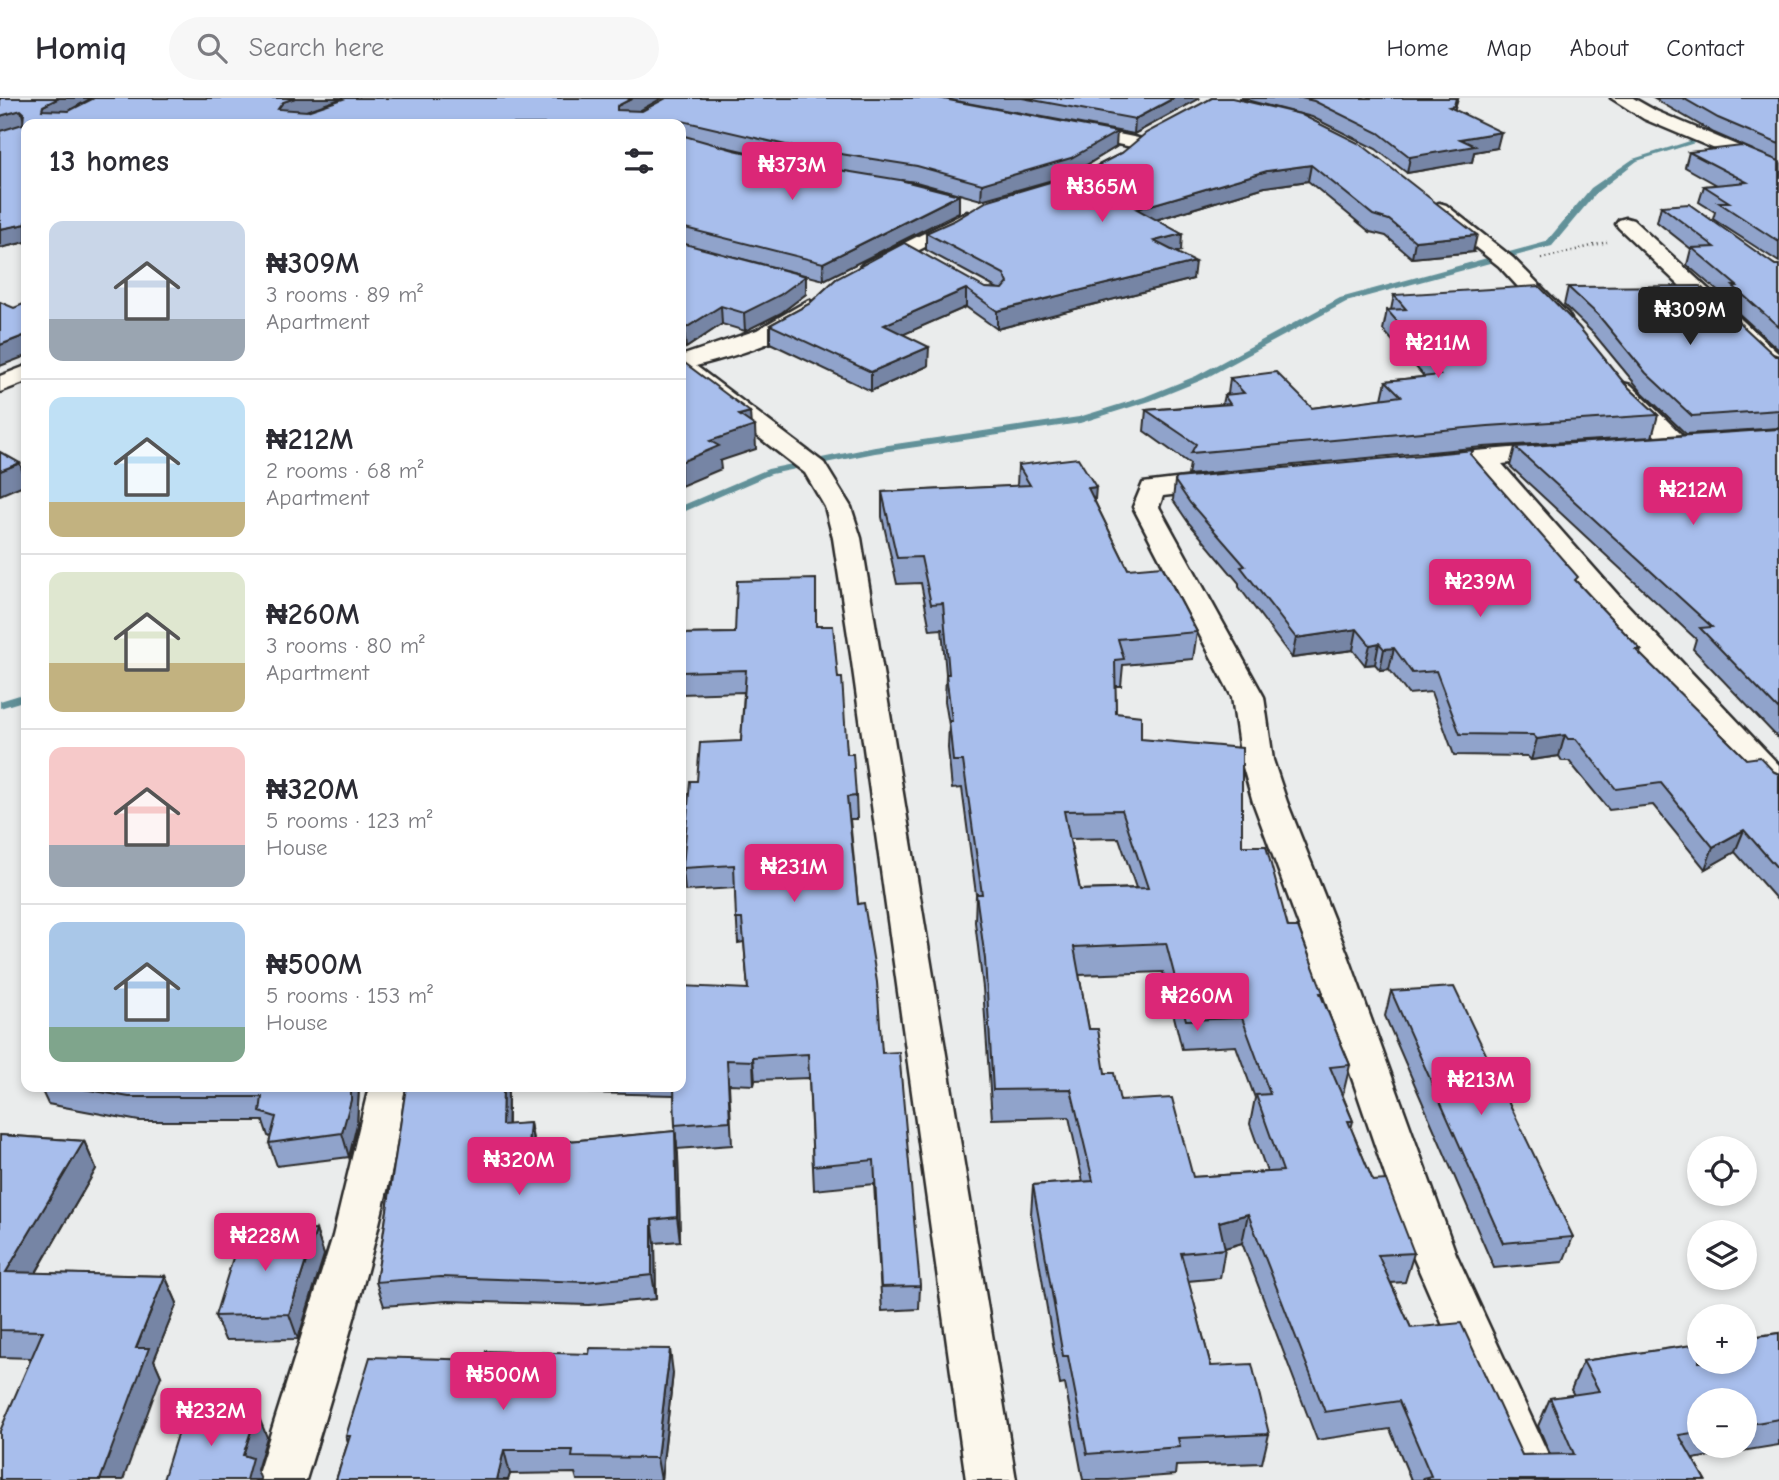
<!DOCTYPE html>
<meta charset="utf-8">
<style>
body{margin:0;font-family:"Comic Neue",sans-serif;background:#f7f7f7;color:#2b2b33;height:100vh;display:flex;flex-direction:column;font-size:26px;white-space:nowrap}
*{box-sizing:border-box;margin:0}
p{font-size:23px;color:#7c7c81}
.icon{flex:none;width:38px;height:38px;fill:none;stroke:currentColor;stroke-width:2;stroke-linecap:round;stroke-linejoin:round}
.map{position:relative;flex:1;overflow:hidden}
.drawer{position:absolute;left:21px;top:21px;width:665px;height:973px;display:flex;flex-direction:column;background:#fff;border-radius:14px;box-shadow:0 4px 10px #0003}
.drawer>*{flex:none}
.controls{position:absolute;left:1687px;top:1038px;display:grid;gap:14px}
.controls a{display:grid;place-items:center;width:70px;height:70px;border-radius:50%;background:#fff;box-shadow:0 4px 10px #0003;font-size:35px}
.price{position:absolute;translate:-50% -60px;padding:0 16px;border-radius:7px;background:#db2777;color:#fff;font-size:23px;line-height:46px;filter:drop-shadow(0 2px 4px #0008)}
.price::after{content:'';position:absolute;left:50%;top:42px;width:21px;height:16px;margin-left:-10px;background:inherit;clip-path:polygon(0 0,100% 0,50% 100%)}
.price.on{background:#222;color:#fff}
ul{padding:0;list-style:none}
li{display:flex;align-items:center;gap:21px;height:175px;padding:0 28px}
li+li{border-top:2px solid #e1e1e2}
li span{display:grid;place-items:center;flex:none;width:196px;height:140px;border-radius:14px;color:#555}
li>.icon{margin-inline-start:auto}
span .icon{width:84px;height:84px;fill:#fffc;stroke-width:1}
li b{font-size:30px}
h2{display:flex;justify-content:space-between;align-items:center;height:84px;padding:0 28px;font-size:30px}
header{display:flex;align-items:center;gap:42px;box-sizing:border-box;height:98px;padding:0 35px;background:#fff;border-bottom:2px solid #e1e1e2}
header strong{font-size:33px}
nav{display:flex;gap:38px;margin-inline-start:auto;font-size:24px}
.search{width:490px;height:63px;background:#f7f7f7;display:flex;align-items:center;gap:18px;box-sizing:border-box;padding:0 24px;border-radius:38px;color:#7c7c81;font-size:26px}
.map>svg:first-child{display:block}
.lines{fill:none;stroke-linecap:round;stroke-linejoin:round}
.stream{fill:#629199;fill-rule:evenodd}
.street-casing{stroke:#2b2b2b;stroke-width:5}
.path{stroke:#2b2b2b;stroke-width:2.5;stroke-dasharray:1 3.5;stroke-linecap:butt}
.street{fill:#fbf7ec;fill-rule:evenodd}
.wall{fill:#90a3cb;stroke:#2b2b2b;stroke-width:2;fill-rule:evenodd}
.shaded-wall{fill:#7685a5;stroke:#2b2b2b;stroke-width:2}
.building{fill:#a8beec;stroke:#2b2b2b;stroke-width:2;fill-rule:evenodd}
</style>
<header>
<strong>Homiq</strong>
<div class="search"><svg class="icon" aria-label="search" viewBox="0 0 24 24"><circle cx="10" cy="10" r="6"/><path d="M15 15l6 6"/></svg>Search here</div>
<nav><a>Home</a><a>Map</a><a>About</a><a>Contact</a></nav>
</header>
<div class="map">
<svg width="1779" height="1382" viewBox="0 0 1779 1382">
<rect width="100%" height="100%" fill="#eaecec"/>
<filter id="ink" filterUnits="userSpaceOnUse"><feTurbulence type="fractalNoise" baseFrequency=".0143" numOctaves="2"/><feDisplacementMap in="SourceGraphic" scale="14" xChannelSelector="R" yChannelSelector="G"/><feConvolveMatrix kernelMatrix="1 2 1 2 8 2 1 2 1" color-interpolation-filters="sRGB"/></filter>
<g filter="url(#ink)">
<g class="lines">
<g class="stream">
<polygon points="1731,30 1734,32 1733,33 1637,63 1597,94 1552,148 1346,204 1202,282 1150,303 1080,325 875,355 771,376 681,415 681,408 768,371 875,349 1079,319 1144,299 1196,278 1340,200 1546,144 1591,90 1633,61"/>
<polygon points="26,595 26,602 0,610 0,603"/>
</g>
<defs>
<g id="street">
<polygon points="1611,0 1633,0 1656,13 1779,65 1779,78 1644,21"/>
<polygon points="1074,27 1143,41 1146,45 1137,50 1068,36 1065,32 1068,28"/>
<polygon points="1439,105 1446,107 1513,160 1568,216 1571,221 1568,226 1552,226 1499,168 1432,115 1429,111"/>
<polygon points="967,114 977,120 974,124 878,173 864,173 860,169 864,165"/>
<polygon points="1626,120 1633,122 1779,256 1779,276 1771,274 1619,130 1616,126 1619,122"/>
<path d="M809 202 820 209C797 242 733 258 696 268L824 365 851 409 861 440 1016 1382H966L851 557 833 440 825 409 805 375 681 279V258L757 232Z"/>
<polygon points="26,268 26,284 0,294 0,278"/>
<polygon points="1623,285 1631,287 1687,342 1691,347 1687,352 1669,352 1615,297 1611,292 1615,287"/>
<polygon points="1556,346 1565,349 1569,354 1565,359 1502,366 1618,497 1779,667 1779,697 1767,694 1598,509 1477,369 1429,373 1420,370 1416,365 1420,360 1429,357"/>
<polygon points="1218,376 1227,378 1231,384 1227,390 1163,398 1159,409 1264,599 1273,662 1287,704 1349,860 1456,1156 1560,1382 1510,1382 1412,1156 1311,860 1253,704 1241,662 1232,599 1133,409 1143,385"/>
<path d="M369 989H409C384 1123 346 1252 306 1382H256L333 1138Z"/>
</g>
</defs>
<use href="#street" class="street-casing"/>
<polyline class="path" points="1541,161 1607,144"/>
<use href="#street" class="street"/>
</g>
<g class="wall">
<path d="M0 0 68 13 94 0H343L305 13H639L1116 49 1070 77 981 102 916 84 901 82 959 97V114L824 182 731 158 806 196 781 215 745 233 722 226 686 250 681 249V26H26V144L0 150ZM712 46 791 64 734 52Z"/>
<polygon points="940,0 1200,0 1134,36"/>
<polygon points="1212,0 1473,154 1412,160 1386,138 1370,134 1308,83 1265,89 1156,122 1181,153 1177,154 1193,181 997,231 966,209 903,236 928,268 871,293 770,245 770,227 809,206 836,181 998,191 926,152 926,135 1087,73 1122,55"/>
<polygon points="1239,0 1458,0 1454,11 1497,50 1474,54 1472,64 1407,75 1376,51 1312,19"/>
<polygon points="1653,0 1779,0 1779,164 1713,121 1715,114 1699,104 1704,88 1717,87 1685,69 1689,54 1753,52 1714,35"/>
<polygon points="1661,108 1775,167 1779,167 1779,252 1727,205 1728,202 1687,167 1691,151 1657,124"/>
<polygon points="1568,189 1779,258 1779,641 1693,551 1696,541 1510,368 1515,349 1779,330 1686,336 1641,293 1594,236 1564,207"/>
<polygon points="1394,197 1625,286 1658,317 1652,339 1483,349 1188,377 1190,366 1144,333 1146,312 1222,306 1224,297 1228,296 1230,280 1312,310 1382,301 1386,283 1422,279 1423,277 1383,232 1387,212 1391,212"/>
<polygon points="1473,359 1576,483 1641,552 1640,556 1746,661 1779,676 1779,804 1735,754 1705,771 1653,707 1609,712 1569,663 1562,663 1559,658 1531,662 1527,658 1454,657 1431,594 1408,596 1389,571 1380,572 1375,566 1365,567 1353,552 1292,560 1239,489 1239,485 1188,424 1173,402 1175,383"/>
<path d="M1018 367 1095 404 1128 471 1197 534 1193 561 1123 567 1121 588H1115L1116 615 1242 748 1288 829 1323 895 1322 900 1350 967 1343 996H1342L1353 1023 1351 1031 1373 1083 1414 1155 1405 1184 1391 1185 1411 1230 1522 1357 1550 1356 1538 1328 1550 1300 1574 1297 1571 1292 1583 1263 1779 1235V1347L1693 1361 1705 1382H1411L1390 1331 1317 1342 1242 1145 1225 1150 1220 1180 1188 1183 1211 1268 1269 1336 1262 1365 1176 1368 1175 1377 1109 1382H1083L1065 1286 1060 1287 1031 1116 1033 1087 1083 1084 1069 1019 992 1021 983 890 975 824 976 796 962 690 952 691 948 650 949 627 945 603 946 576 942 531 930 532 921 485 897 486 882 419V394L1017 388ZM1119 740 1136 790 1080 792 1070 741ZM1163 874 1182 951 1236 948 1255 1000 1250 1026 1267 1074 1193 1079 1120 1003 1105 975 1089 931 1079 877ZM1699 1302H1745V1348H1699Z"/>
<polygon points="817,528 838,580 847,656 856,698 857,721 850,721 858,806 920,1188 919,1211 882,1213 874,1086 814,1092 809,980 755,982 754,987 729,986 732,1047 677,1051 675,1027 674,997 588,995 587,989 681,989 748,891 744,844 738,845 735,790 685,793 683,770 697,683 741,643 744,594 681,596 681,536 735,535"/>
<polygon points="1391,893 1573,1139 1563,1164 1494,1170 1385,918"/>
<polygon points="40,989 359,989 357,1026 349,1059 277,1068 269,1045 271,1039 268,1038 263,1023 139,1023 48,1006"/>
<polygon points="406,989 525,989 508,991 508,1027 530,1025 534,1046 675,1033 678,1057 680,1143 655,1145 656,1201 589,1207 447,1203 384,1208 376,1184"/>
<polygon points="0,1037 84,1043 96,1071 36,1175 165,1178 177,1205 154,1262 161,1278 32,1260 0,1259"/>
<polygon points="316,1132 324,1157 298,1241 225,1242 215,1218"/>
<polygon points="673,1275 661,1382 577,1382 575,1375 510,1376 508,1382 336,1382 348,1344 346,1338"/>
</g>
<g class="shaded-wall">
<polygon points="59,0 92,0 48,24 42,12 43,8"/>
<polygon points="295,0 343,0 286,20 278,11 283,4"/>
<polygon points="633,0 662,0 619,24 617,12 617,8"/>
<polygon points="1174,0 1200,0 1134,36 1135,21"/>
<polygon points="1456,0 1458,0 1451,23 1449,9"/>
<polygon points="21,12 25,27 0,35 0,18"/>
<polygon points="1117,34 1116,49 1070,77 981,102 982,86"/>
<polygon points="1501,34 1497,50 1474,54 1472,64 1407,75 1410,59 1460,41"/>
<polygon points="1311,67 1308,83 1265,89 1135,128 1137,111 1267,73"/>
<polygon points="959,97 959,114 824,182 823,165"/>
<polygon points="26,126 26,144 0,150 0,131"/>
<polygon points="1182,136 1181,153 1152,160 1154,143"/>
<polygon points="1477,137 1473,154 1412,160 1415,143"/>
<polygon points="1195,164 1193,181 997,231 997,213"/>
<polygon points="806,178 806,196 781,215 745,233 744,215"/>
<polygon points="966,191 966,209 884,245 884,227"/>
<polygon points="721,208 722,226 686,250 684,231"/>
<polygon points="26,237 26,258 0,268 0,247"/>
<polygon points="929,249 928,268 871,293 871,274"/>
<polygon points="750,314 751,329 755,328 756,351 720,363 721,371 681,388 681,364 710,343 739,317"/>
<polygon points="20,365 26,386 0,397 0,373"/>
<polygon points="1096,389 1094,414 1088,390"/>
<polygon points="1357,531 1353,552 1292,560 1296,540"/>
<polygon points="1379,545 1375,566 1365,567 1370,547"/>
<polygon points="1394,550 1389,571 1380,572 1384,551"/>
<polygon points="1565,637 1559,658 1531,662 1537,641"/>
<polygon points="1744,732 1735,754 1705,771 1713,749"/>
<polygon points="753,959 755,982 754,987 753,963"/>
<polygon points="351,989 359,989 357,1026 349,1059 342,1035"/>
<polygon points="503,989 508,989 508,991 507,1051 502,1027"/>
<polygon points="530,1025 534,1049 528,1047"/>
<polygon points="675,1033 678,1057 680,1143 677,1119"/>
<polygon points="84,1043 96,1071 20,1202 6,1174"/>
<polygon points="1248,1116 1242,1145 1218,1152 1219,1124"/>
<polygon points="652,1122 655,1145 656,1201 652,1177"/>
<polygon points="316,1132 324,1157 298,1241 289,1216"/>
<polygon points="165,1178 177,1205 154,1262 161,1278 123,1382 100,1382 136,1250"/>
<polygon points="670,1251 673,1275 661,1382 657,1360"/>
<polygon points="257,1315 267,1339 257,1372 261,1382 246,1382 243,1357"/>
<polygon points="504,1352 510,1376 508,1382 497,1382"/>
</g>
<g class="building">
<polygon points="0,0 59,0 43,8 42,12 69,13 94,0 295,0 283,4 278,11 307,13 346,0 633,0 617,8 617,12 642,13 666,0 938,0 1117,34 1071,60 982,86 917,68 790,48 678,22 678,26 26,26 26,126 0,131 0,33 23,26 24,15 21,12 0,18"/>
<polygon points="1022,0 1174,0 1135,21"/>
<polygon points="1212,0 1232,0 1300,16 1362,47 1477,137 1415,143 1389,122 1373,117 1311,67 1267,73 1137,111 1182,136 1154,143 1195,164 997,213 966,191 884,227 929,249 871,274 770,227 809,206 836,181 904,145 985,190 1003,191 1008,185 1004,176 926,135 955,122 989,102 1087,73 1122,55 1146,35"/>
<polygon points="1301,0 1456,0 1454,8 1449,9 1501,34 1460,41 1475,48 1410,59 1379,35 1314,3"/>
<polygon points="1683,0 1779,0 1779,46 1718,20"/>
<polygon points="681,37 734,52 790,64 900,82 959,97 823,165 681,129"/>
<polygon points="1742,48 1779,63 1779,144 1718,104 1729,104 1704,88 1747,84 1689,54"/>
<polygon points="1689,106 1775,167 1779,167 1779,229 1733,188 1737,188 1692,150 1715,149 1661,108"/>
<polygon points="681,145 806,178 780,197 744,215 721,208 684,231 681,231"/>
<polygon points="1539,188 1579,229 1625,286 1658,317 1488,328 1191,355 1196,346 1146,312 1230,306 1224,297 1244,295 1230,280 1276,274 1312,310 1401,298 1386,283 1440,277 1426,262 1431,262 1387,212 1406,211 1394,197"/>
<polygon points="1700,188 1775,258 1779,258 1779,312 1692,318 1646,275 1599,218 1568,189"/>
<polygon points="0,204 14,210 26,205 26,237 0,247"/>
<polygon points="681,263 682,263 750,314 739,317 755,328 710,343 719,348 681,364"/>
<polygon points="1779,331 1779,612 1700,530 1712,529 1515,349"/>
<polygon points="1474,352 1470,356 1578,479 1575,482 1641,552 1636,552 1746,661 1760,659 1774,674 1779,676 1779,772 1744,732 1713,749 1661,685 1616,691 1576,641 1568,641 1565,637 1537,641 1533,637 1460,636 1436,573 1412,575 1394,550 1384,551 1379,545 1370,547 1357,531 1296,540 1241,469 1245,468 1190,405 1175,383 1177,380"/>
<polygon points="0,354 20,365 0,373"/>
<path d="M1078 360 1096 389 1088 390 1128 471 1162 468 1197 534 1118 541 1124 561 1115 562 1116 615 1141 618V641L1242 650V748H1266L1288 829H1298L1323 895H1320L1350 967 1330 969 1353 1023H1348L1373 1083 1386 1082 1414 1155 1378 1157 1411 1230 1461 1225 1522 1357 1574 1356 1550 1300 1599 1293 1583 1263 1699 1246V1264H1745V1240L1779 1235V1321L1745 1327V1302H1699V1334L1679 1337 1705 1382H1424L1423 1380 1431 1378 1399 1303 1325 1314 1248 1116 1219 1124 1225 1151 1181 1155 1211 1268 1252 1266 1269 1336 1178 1340 1180 1349 1087 1356 1068 1258H1063L1033 1087 1093 1083 1071 991 993 992 985 861 976 796H982L963 663H953L949 623H952L946 576H949L943 505 931 506 921 459 897 460 882 394 1030 387 1018 367ZM1122 712 1148 790 1080 792 1064 713ZM1166 845 1186 922 1242 920 1270 996 1256 997 1283 1073 1193 1079 1172 1000 1120 1003 1114 975H1105L1098 931H1089L1074 849Z"/>
<polygon points="816,481 816,528 833,528 838,580 842,580 847,656 853,656 856,698 847,699 858,806 864,805 877,884 882,955 899,954 920,1188 881,1189 874,1062 813,1068 808,956 753,959 753,963 727,962 730,1023 675,1027 674,989 681,989 681,888 748,891 742,821 736,821 734,767 683,770 690,683 697,683 700,645 741,643 746,572 681,574 681,536 735,535 737,483"/>
<polygon points="1454,889 1573,1139 1503,1145 1391,893"/>
<polygon points="72,989 351,989 351,1002 342,1035 269,1045 276,1019 260,1014 262,999 129,999"/>
<polygon points="406,989 503,989 502,1027 530,1025 528,1047 675,1033 677,1119 652,1122 652,1177 585,1184 441,1179 376,1184"/>
<polygon points="0,1037 84,1043 6,1174 165,1178 136,1250 149,1250 100,1382 0,1382 0,1333 43,1233 0,1232"/>
<polygon points="316,1132 289,1216 215,1218 241,1134"/>
<polygon points="590,1250 670,1251 657,1360 572,1359 573,1352 504,1352 497,1382 336,1382 350,1338 346,1338 370,1259 484,1262 486,1253 589,1256"/>
<polygon points="257,1315 243,1357 252,1360 246,1382 163,1382 183,1317"/>
</g>
</g>
</svg>
<div class="controls">
<a><svg class="icon" aria-label="locate" viewBox="0 0 24 24"><circle cx="12" cy="12" r="6"/><path d="M12 2v4M12 18v4M2 12h4M18 12h4"/></svg></a>
<a><svg class="icon" aria-label="layers" viewBox="0 0 24 24"><path d="M12 4l9 5-9 5-9-5zM3 14l9 5 9-5"/></svg></a>
<a>+</a>
<a>−</a>
</div>
<b class="price" style="left:792px;top:104px">₦373M</b>
<b class="price" style="left:1102px;top:126px">₦365M</b>
<b class="price on" style="left:1690px;top:249px">₦309M</b>
<b class="price" style="left:1438px;top:282px">₦211M</b>
<b class="price" style="left:1693px;top:429px">₦212M</b>
<b class="price" style="left:1480px;top:521px">₦239M</b>
<b class="price" style="left:794px;top:806px">₦231M</b>
<b class="price" style="left:1197px;top:935px">₦260M</b>
<b class="price" style="left:1481px;top:1019px">₦213M</b>
<b class="price" style="left:519px;top:1099px">₦320M</b>
<b class="price" style="left:265px;top:1175px">₦228M</b>
<b class="price" style="left:503px;top:1314px">₦500M</b>
<b class="price" style="left:211px;top:1350px">₦232M</b>
<section class="drawer">
<h2>13 homes<svg class="icon" aria-label="filters" viewBox="0 0 24 24"><path d="M4 7h16M4 17h16"/><circle cx="9" cy="7" r="2"/><circle cx="15" cy="17" r="2"/></svg></h2>
<ul>
<li><span style="background:linear-gradient(#c9d6e8 70%,#9aa5b1 0)"><svg class="icon" aria-label="home" viewBox="0 0 24 24"><path d="M3 11l9-7 9 7M6 9v11h12V9"/></svg></span><div><b>₦309M</b><p>3 rooms · 89 m²</p><p>Apartment</p></div></li>
<li><span style="background:linear-gradient(#bfe0f5 75%,#c2b280 0)"><svg class="icon" aria-label="home" viewBox="0 0 24 24"><path d="M3 11l9-7 9 7M6 9v11h12V9"/></svg></span><div><b>₦212M</b><p>2 rooms · 68 m²</p><p>Apartment</p></div></li>
<li><span style="background:linear-gradient(#dfe7d0 65%,#c2b280 0)"><svg class="icon" aria-label="home" viewBox="0 0 24 24"><path d="M3 11l9-7 9 7M6 9v11h12V9"/></svg></span><div><b>₦260M</b><p>3 rooms · 80 m²</p><p>Apartment</p></div></li>
<li><span style="background:linear-gradient(#f6c9c9 70%,#9aa5b1 0)"><svg class="icon" aria-label="home" viewBox="0 0 24 24"><path d="M3 11l9-7 9 7M6 9v11h12V9"/></svg></span><div><b>₦320M</b><p>5 rooms · 123 m²</p><p>House</p></div></li>
<li><span style="background:linear-gradient(#a9c7e8 75%,#7fa58c 0)"><svg class="icon" aria-label="home" viewBox="0 0 24 24"><path d="M3 11l9-7 9 7M6 9v11h12V9"/></svg></span><div><b>₦500M</b><p>5 rooms · 153 m²</p><p>House</p></div></li>
</ul>
</section>
</div>
